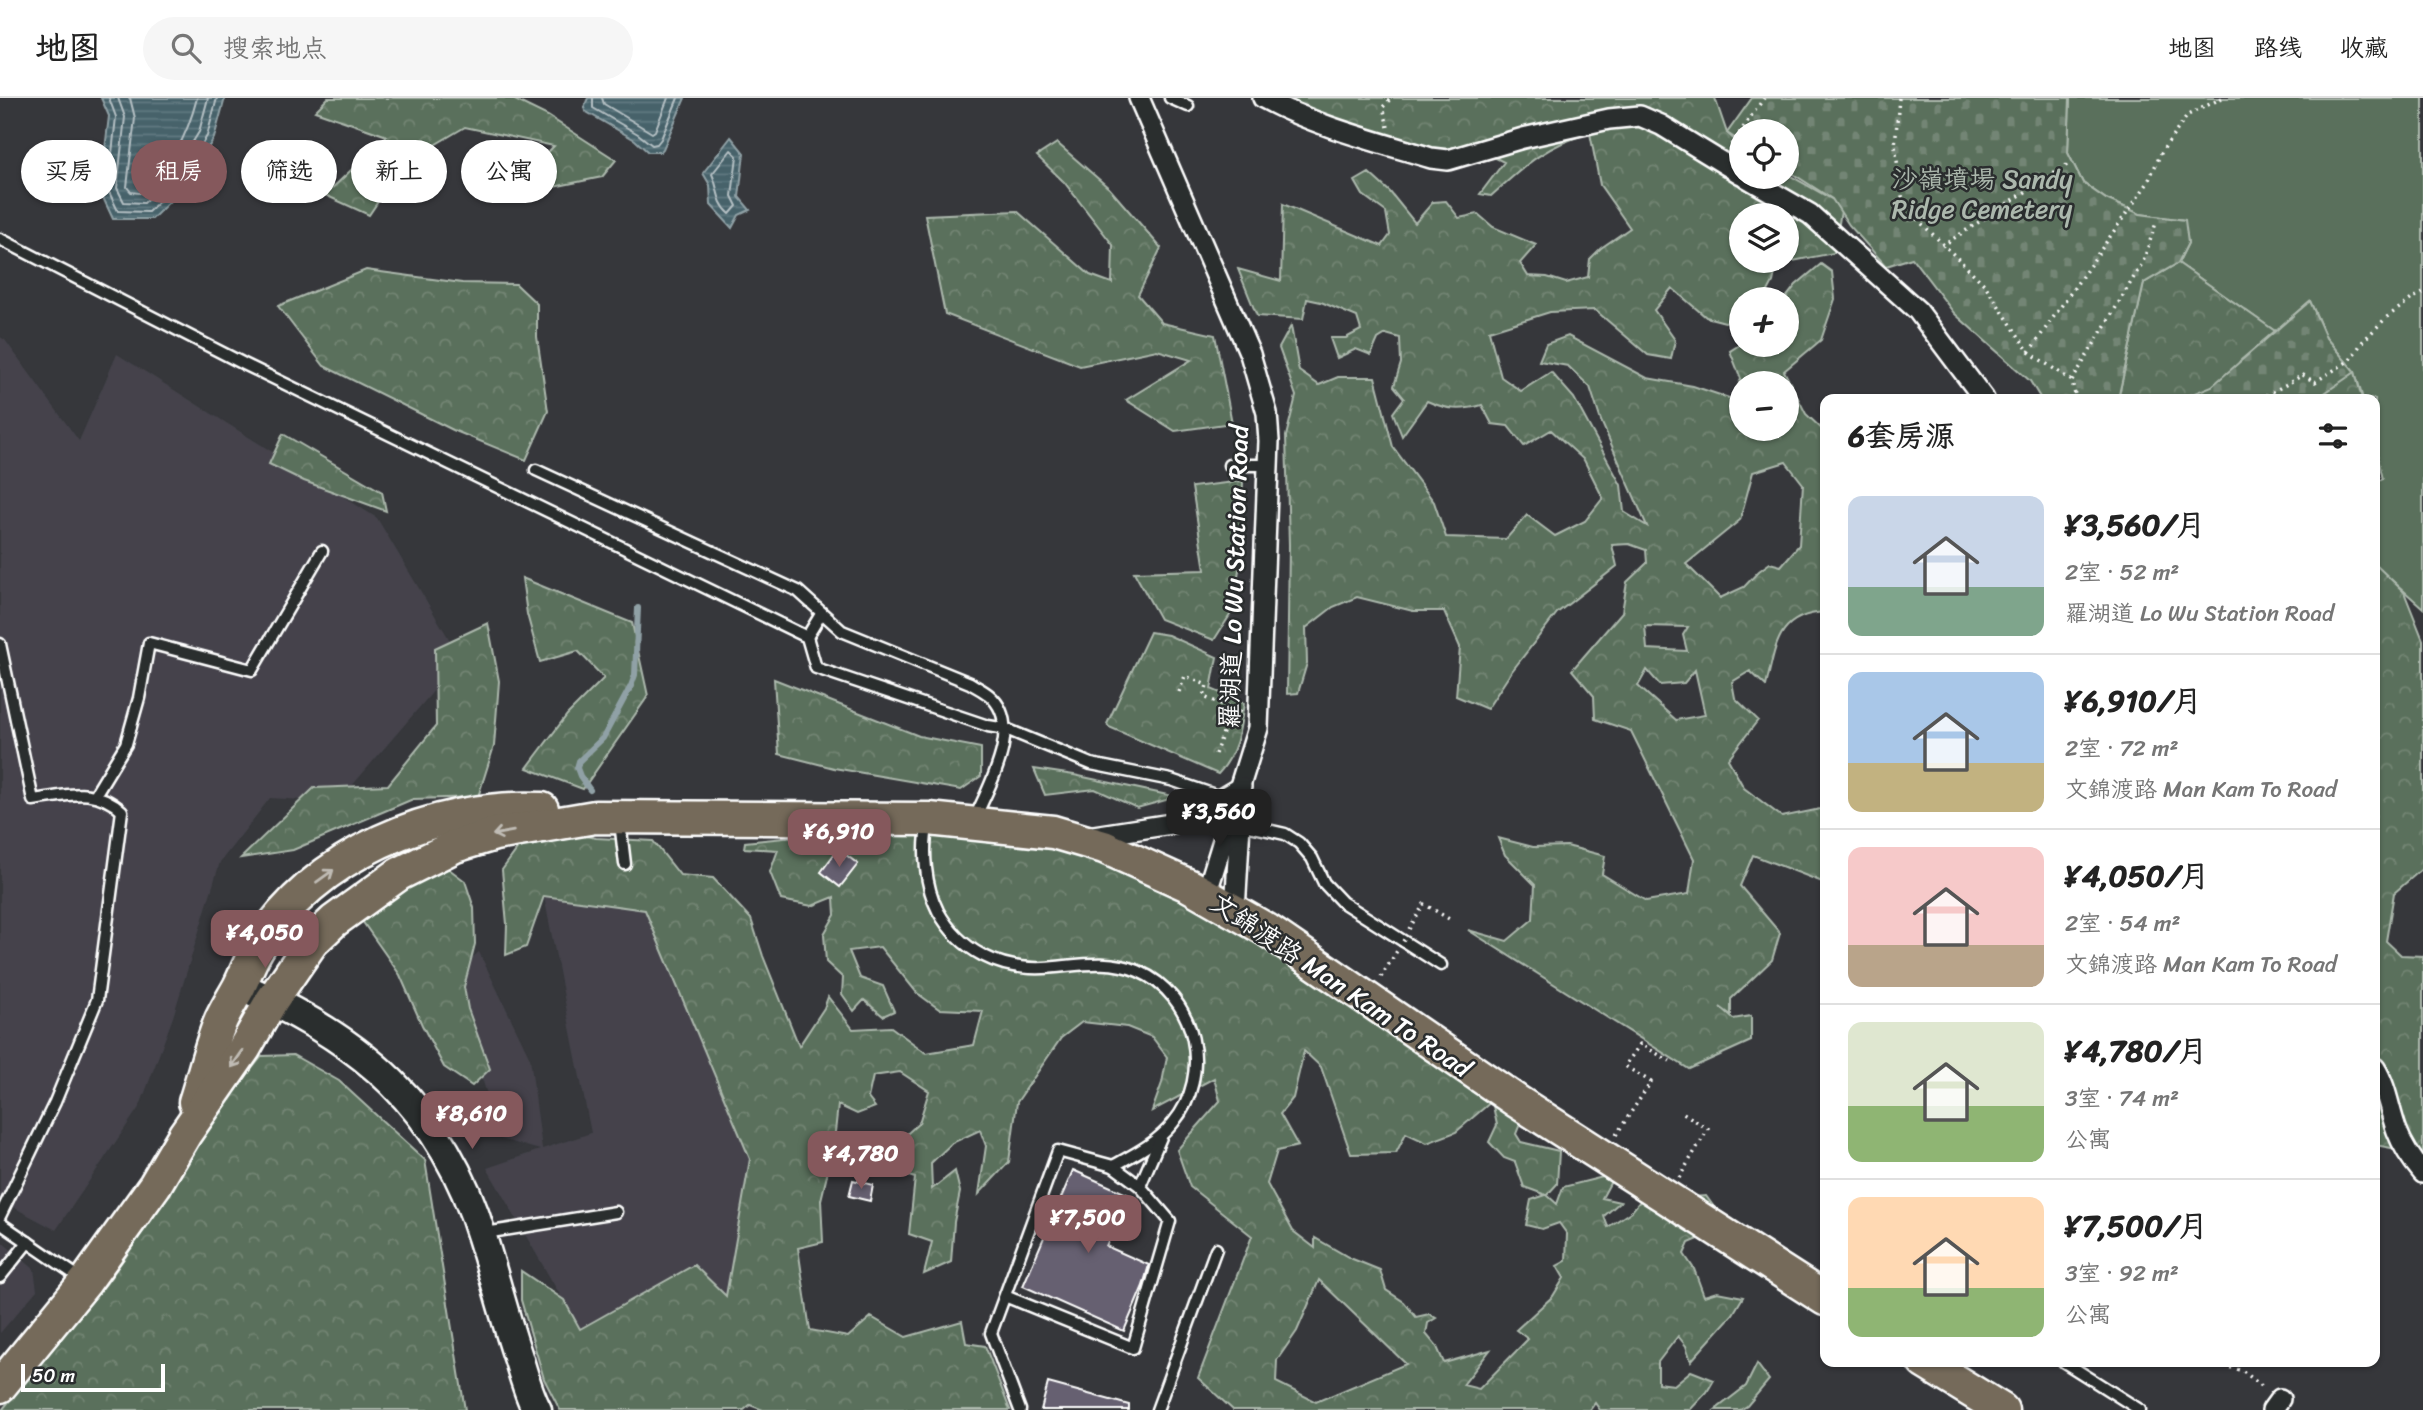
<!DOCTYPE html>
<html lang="zh">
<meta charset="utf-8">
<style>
body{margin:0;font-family:Sriracha,"LXGW WenKai TC",sans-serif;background:#f6f6f6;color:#222;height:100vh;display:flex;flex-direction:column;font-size:26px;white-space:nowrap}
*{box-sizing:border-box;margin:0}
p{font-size:23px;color:#767676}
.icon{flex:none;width:38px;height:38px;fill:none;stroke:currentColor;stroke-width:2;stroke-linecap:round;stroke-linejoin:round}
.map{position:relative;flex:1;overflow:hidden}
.sheet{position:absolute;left:1820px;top:296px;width:560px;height:973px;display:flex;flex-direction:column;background:#fff;border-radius:14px;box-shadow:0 2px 5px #0004}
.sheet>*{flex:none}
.banner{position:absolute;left:21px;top:42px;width:665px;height:63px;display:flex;gap:14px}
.controls{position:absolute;left:1729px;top:21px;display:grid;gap:14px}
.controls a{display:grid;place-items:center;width:70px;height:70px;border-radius:50%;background:#fff;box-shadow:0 2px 5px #0004;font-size:35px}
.scale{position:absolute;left:21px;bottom:18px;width:144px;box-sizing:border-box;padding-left:7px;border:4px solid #fff;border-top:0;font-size:19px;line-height:24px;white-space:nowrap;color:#fff;-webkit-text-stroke:5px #2a2d2e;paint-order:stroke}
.price{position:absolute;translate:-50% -60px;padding:0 16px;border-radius:14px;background:#85585c;color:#fff;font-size:23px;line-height:46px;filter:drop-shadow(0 2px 4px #0008)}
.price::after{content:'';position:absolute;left:50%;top:42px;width:21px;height:16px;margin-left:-10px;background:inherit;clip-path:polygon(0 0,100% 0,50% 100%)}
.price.on{background:#222;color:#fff}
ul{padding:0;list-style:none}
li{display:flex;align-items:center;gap:21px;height:175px;padding:0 28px}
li+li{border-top:2px solid #e0e0e0}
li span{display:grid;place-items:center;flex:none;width:196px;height:140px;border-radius:14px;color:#555}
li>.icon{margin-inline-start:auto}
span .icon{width:84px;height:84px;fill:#fffc;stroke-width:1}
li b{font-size:30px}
h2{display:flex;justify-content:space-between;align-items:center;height:84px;padding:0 28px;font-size:30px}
.tag{padding:0 24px;border-radius:32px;background:#fff;box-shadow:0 2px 5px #0004;font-size:24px;line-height:63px}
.tag.on{background:#85585c;color:#fff}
header{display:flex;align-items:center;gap:42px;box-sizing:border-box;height:98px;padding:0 35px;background:#fff;border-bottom:2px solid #e0e0e0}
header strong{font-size:33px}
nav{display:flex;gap:38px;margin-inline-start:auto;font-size:24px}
.search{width:490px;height:63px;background:#f6f6f6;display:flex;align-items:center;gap:18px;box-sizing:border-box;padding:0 24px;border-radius:38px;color:#767676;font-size:26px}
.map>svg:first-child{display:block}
.built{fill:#44434b}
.grass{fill:#5a705b;stroke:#acb8ad;stroke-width:2}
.forest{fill:url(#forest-crowns);stroke:#acb8ad;stroke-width:2;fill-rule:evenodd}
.cemetery{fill:url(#cemetery-stones);stroke:#acb8ad;stroke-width:2}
.water{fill:url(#water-rules);stroke:#90a1a6;stroke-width:2}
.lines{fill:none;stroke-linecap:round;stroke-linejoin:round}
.shore{stroke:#b5c0c4;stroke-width:2}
.stream{stroke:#90a1a6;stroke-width:6}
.building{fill:#666071;stroke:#fff;stroke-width:2}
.lane-casing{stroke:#fff;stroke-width:15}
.street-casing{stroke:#fff;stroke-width:24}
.secondary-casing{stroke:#fff;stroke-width:33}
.primary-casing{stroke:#fff;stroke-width:37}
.path{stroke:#fff;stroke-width:3.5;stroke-dasharray:2 5;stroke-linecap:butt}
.lane{stroke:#2a2d2e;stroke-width:10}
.street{stroke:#2a2d2e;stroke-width:19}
.secondary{stroke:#2a2d2e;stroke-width:28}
.primary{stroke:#746a5a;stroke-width:32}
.path-bridge{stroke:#fff;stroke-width:3.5;stroke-dasharray:2 5;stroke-linecap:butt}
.oneway{stroke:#c0bcb5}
.labels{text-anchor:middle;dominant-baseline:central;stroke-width:5;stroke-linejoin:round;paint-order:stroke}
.park-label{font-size:26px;fill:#acb8ad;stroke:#2a2d2e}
.street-label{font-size:26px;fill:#fff;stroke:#2a2d2e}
</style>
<header>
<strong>地图</strong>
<div class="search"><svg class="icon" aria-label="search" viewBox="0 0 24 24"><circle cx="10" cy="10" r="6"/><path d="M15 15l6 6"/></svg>搜索地点</div>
<nav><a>地图</a><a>路线</a><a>收藏</a></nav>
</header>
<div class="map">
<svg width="2423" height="1312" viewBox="0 0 2423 1312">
<defs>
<pattern id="forest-crowns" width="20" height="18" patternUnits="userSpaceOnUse" patternTransform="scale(1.75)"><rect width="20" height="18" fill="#5a705b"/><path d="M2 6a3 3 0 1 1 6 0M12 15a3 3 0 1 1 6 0" fill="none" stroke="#738574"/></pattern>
<pattern id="cemetery-stones" width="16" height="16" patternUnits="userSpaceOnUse" patternTransform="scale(1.75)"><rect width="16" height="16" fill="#5a705b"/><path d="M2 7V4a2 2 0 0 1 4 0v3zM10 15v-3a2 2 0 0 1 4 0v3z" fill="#738574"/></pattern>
<pattern id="water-rules" width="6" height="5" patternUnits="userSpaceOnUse" patternTransform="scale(1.75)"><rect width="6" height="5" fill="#46626b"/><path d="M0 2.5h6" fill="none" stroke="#627a81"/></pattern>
</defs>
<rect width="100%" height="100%" fill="#36373b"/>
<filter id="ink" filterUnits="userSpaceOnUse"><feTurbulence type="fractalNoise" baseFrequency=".0143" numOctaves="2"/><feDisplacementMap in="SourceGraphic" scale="14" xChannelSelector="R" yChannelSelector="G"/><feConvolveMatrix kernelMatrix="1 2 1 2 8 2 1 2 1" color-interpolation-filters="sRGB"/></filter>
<g filter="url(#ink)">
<g class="built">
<polygon points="0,239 5,242 79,343 117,256 377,420 461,561 338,704 270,700 220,764 173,919 140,1008 56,1132 0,1102"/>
<polygon points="544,798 645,811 752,1066 726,1198 694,1167 580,1232 487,1070 540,1052 501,1041 450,878 479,854 530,960 542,1051 591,1035"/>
<polygon points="2,1144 34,1171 37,1192 0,1235 0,1145"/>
</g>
<polygon class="grass" points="2070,0 2423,0 2423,510 2375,467 2375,384 2383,381 2375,348 2375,301 2363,301 2355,274 2326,240 2310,203 2275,233 2178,165 2188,145 2184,122 2140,116 2106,101 2083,85 2068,55"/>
<g class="forest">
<polygon points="328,0 511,0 548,18 616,62 602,79 539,92 524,78 554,48 465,29 404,65 369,117 325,97 387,38 315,13"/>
<path d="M1263 0H1715L1727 35 1741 48V79H1787V76L1842 107 1834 155 1777 166 1773 184 1764 201H1741V219L1725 224 1706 219 1672 190 1654 212 1675 242 1671 261 1648 257 1595 212 1550 214 1489 233 1501 279 1521 293 1551 274 1574 300 1621 387 1624 414 1647 428 1601 323 1590 289 1568 268 1539 263 1546 246 1568 238 1647 280 1693 288 1732 301 1741 281 1730 253 1741 246 1787 247V201H1785L1796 187 1821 166 1832 174 1835 201 1821 242 1784 273 1806 316 1825 334V514C1776 517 1776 548 1766 588L1750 573 1732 584 1735 600 1758 622 1728 661 1744 690 1782 719 1820 711 1825 713V785L1753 757 1740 788 1780 835 1772 862 1731 901V917L1720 909 1733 921 1751 918V943L1689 971 1468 832 1507 843 1533 821 1535 787 1505 757 1498 740 1533 749 1567 748 1605 758 1602 776 1646 803 1689 796 1694 761 1631 633 1595 621 1594 598 1572 572 1622 514 1627 484 1647 465 1646 452 1629 446 1612 447 1617 468 1557 515 1512 573 1487 611 1456 598 1460 549 1444 513H1413L1357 499 1333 509 1306 530 1307 565 1298 595 1287 596 1289 447 1286 338 1296 298 1279 250 1291 228 1299 273 1319 287 1338 279H1375L1393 349 1434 404 1446 439 1506 441 1527 417 1555 438 1585 423 1603 400 1584 362 1551 332 1524 348 1508 328 1492 326 1482 307C1461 313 1447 312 1427 303L1402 338 1393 315 1404 300 1394 288 1401 265 1400 240 1386 236 1378 241 1371 257 1356 251 1337 260 1330 240H1346L1361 232 1357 219 1321 204 1307 201 1303 221 1257 218 1238 171 1281 183 1283 106 1382 148 1390 137 1386 114 1363 97 1355 83 1369 75 1390 94 1415 125 1433 104 1446 103 1459 120 1478 116 1493 129 1536 147 1520 165 1528 178 1547 179 1566 185 1588 179 1590 161 1601 150 1630 130 1600 87 1590 35C1546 47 1524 68 1491 98L1480 96 1504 64 1482 53 1431 60ZM1741 117H1787V163H1741ZM1741 285H1787V331H1741ZM1786 364 1803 386 1799 447 1781 468 1770 465 1759 473 1744 489 1720 500 1686 466 1740 422 1753 374ZM1645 528 1688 529 1683 537 1687 553 1647 551ZM1647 572 1660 587 1684 585 1695 572 1705 617 1676 622 1638 588Z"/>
<polygon points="1057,45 1110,91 1161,150 1138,197 1162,225 1215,237 1232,325 1175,333 1126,302 1191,262 1157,252 1080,268 945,216 925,117 1017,113 1090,177 1112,185 1113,147 1064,84 1037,58"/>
<polygon points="2178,165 2275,233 2240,263 2218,301 2118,301 2144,185"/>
<polygon points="366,172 462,185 516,186 537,206 537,239 548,313 526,362 453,332 324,268 278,208"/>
<polygon points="2355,274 2362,301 2312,301"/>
<polygon points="283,336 382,394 386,413 304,383 269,366"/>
<polygon points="1243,383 1240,466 1232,514 1214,542 1160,521 1134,474 1205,472 1192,389"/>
<polygon points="2375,466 2404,494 2423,542 2423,770 2394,795 2386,843 2401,857 2423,858 2423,1056 2375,1047"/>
<polygon points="522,480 632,525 648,598 583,691 527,670 567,617 604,580 578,553 540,564 527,516"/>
<polygon points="488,525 499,583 494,648 478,699 413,701 293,752 241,760 314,690 388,687 436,628 435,550"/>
<path d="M1150 534 1168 537 1217 559 1211 591 1244 605C1240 633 1237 656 1218 676L1109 629 1107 626Z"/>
<polygon points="774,581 919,638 981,650 981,678 961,692 834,670 779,656"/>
<polygon points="1034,671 1074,677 1177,699 1137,710 1095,691 1045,697"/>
<path d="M910 721 1126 759 1526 1011 1516 1036 1521 1044 1559 1053 1557 1086 1547 1097 1557 1106 1563 1089 1615 1076 1602 1100 1620 1104 1604 1118 1608 1129 1632 1113 1645 1097 1662 1101 1706 1098 1716 1112 1706 1138 1689 1145 1684 1156 1694 1171 1704 1198 1717 1194 1743 1199 1733 1216 1691 1263 1686 1248 1678 1238 1658 1264V1285L1674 1287 1691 1273 1714 1282 1707 1294 1690 1312H1600L1595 1305 1590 1312H1233L1198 1280 1252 1138 1190 1089 1177 1052 1220 1003 1214 980 1152 1013 1162 985 1167 959 1152 939 1127 929 1082 924 1061 940 1017 1004 1009 1064 979 1096 986 1048 980 1032 952 1045 931 1065 932 1091 955 1073 960 1094 954 1124 951 1164 924 1176 932 1144 909 1136 915 1080 896 1074 888 1053 919 1025 929 993 900 974 873 978 868 1000 875 1009 857 1016 838 1007 833 1052 821 1102 823 1144 798 1150 810 1232 848 1239 871 1219 906 1239 962 1223 966 1245 985 1248 1010 1312H763L750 1307 744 1312H560L544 1281 521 1202V1173L564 1202 580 1231 694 1167 726 1198 750 1061 645 812 544 798 526 849 506 857 507 826 502 772 524 742 560 733 596 740 653 743 680 777 713 780 751 821 763 858 799 948 824 910 828 899 853 931 891 929 926 955 974 947 983 913 939 911 917 895 880 849 849 853 860 880 883 888 894 913 883 918 864 902 854 913 842 896 843 880 826 864 824 836 835 817 834 799 812 808 781 802 770 774 778 752 744 750 745 744 835 735ZM1304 953 1321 969 1351 1056 1396 1055 1406 1035 1427 1045 1456 1034 1492 1003 1497 1027 1489 1044 1504 1060 1515 1064 1524 1089 1546 1097 1531 1102 1526 1127 1542 1131 1559 1125 1567 1136 1566 1163 1557 1168 1564 1180 1553 1198 1516 1232 1528 1241 1479 1291 1463 1287 1490 1252 1444 1265 1437 1249 1426 1236 1428 1225 1436 1220 1429 1216 1416 1219 1404 1204 1386 1192 1380 1172 1350 1160 1315 1140V1150L1293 1133 1267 1086 1277 1053 1298 1048 1280 1016 1293 1000ZM1319 1182 1406 1266 1316 1304 1276 1284 1277 1262 1297 1233Z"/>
<polygon points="441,765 465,783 474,810 475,846 464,889 468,911 490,971 472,988 444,969 422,927 400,877 360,820"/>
<polygon points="293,957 339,983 425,1062 465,1312 2,1312 106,1186 152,1121 199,1036 262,958"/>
<polygon points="1757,1266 1769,1282 1747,1308 1740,1312 1715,1312 1746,1288"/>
</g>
<g class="cemetery">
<polygon points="1752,0 2070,0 2068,55 2083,85 2106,101 2140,116 2185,122 2188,145 2178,165 2144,185 2118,301 2041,301 2030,283 1954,215 1912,160 1886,168 1849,127 1832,101 1787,72 1787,33 1741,33 1741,44 1727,35"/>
<polygon points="2310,203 2326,240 2355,274 2316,301 2180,301 2212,288"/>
</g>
<g class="water">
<polygon points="101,0 225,0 214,40 184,89 152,121 113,121 100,93 109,18"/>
<polygon points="588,0 685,0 663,51 660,54 648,54 635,42 585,13 584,9"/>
<polygon points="731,39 744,55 739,99 750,112 739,117 732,130 711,107 710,87 703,75"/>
</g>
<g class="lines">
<g class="shore">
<polyline points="109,0 116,19 108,92 118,113 148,114 178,85 207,38 217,0"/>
<polyline points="118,0 125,19 117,90 124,104 144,105 171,79 199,34 208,0"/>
<path d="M130 0 135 20 127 89 131 94 140 95C170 74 188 35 197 0"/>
<polyline points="593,0 593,10 638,36 652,47 657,46 661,41 678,0"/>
<polyline points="602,0 604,6 652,35 655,33 668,0"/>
<path d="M731 52 737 58 732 98 737 108 730 116C716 104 719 91 712 76Z"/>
</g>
<polyline class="stream" points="590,692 580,678 577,670 579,663 603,640 631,588 635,577 638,510"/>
</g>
<g class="building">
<polygon points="835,755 843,761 846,757 858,766 840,789 821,774"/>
<polygon points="1073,1072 1129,1097 1106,1148 1149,1167 1143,1188 1124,1233 1023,1188"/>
<polygon points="853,1082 873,1087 870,1103 849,1098"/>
<polygon points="1048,1285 1129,1307 1129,1312 1041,1312"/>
</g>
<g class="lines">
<defs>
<g id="lane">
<polyline points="1170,0 1188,8"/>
<polyline points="0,141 244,266 807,539 816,570 988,628 1006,631 1091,666 1171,682 1221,699"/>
<polyline points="1229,367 1270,367"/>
<path d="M536 372 798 493 842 533 970 585C976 589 983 592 989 597 1025 627 989 688 974 722"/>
<polyline points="807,539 821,516"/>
<path d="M0 546 33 702C67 698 94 687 122 713L97 902 55 1004 0 1118"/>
<polyline points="95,697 126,646 139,600 149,545 252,572 322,453"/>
<polyline points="620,724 625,766"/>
<path d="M928 725C922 751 925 788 938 813 960 853 999 872 1044 870 1076 868 1107 860 1138 873 1197 898 1213 977 1173 1025 1157 1045 1135 1056 1113 1068"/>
<polyline points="1241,726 1285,736 1299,745 1312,760 1324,785 1342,804 1441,867"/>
<polyline points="1140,1088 1161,1039"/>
<polyline points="0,1125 83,1182"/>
<polyline points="485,1135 616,1114"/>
<polyline points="0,1179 28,1144"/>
<polyline points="1005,1198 1133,1250 1170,1123 1140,1088 1113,1068 1058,1053 991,1235 1020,1312"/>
<polyline points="2064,1264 2140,1312"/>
<polyline points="1157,1312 1216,1151"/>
</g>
<g id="street">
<polyline points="1139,0 1250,256 1267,315 1269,343 1258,630 1206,797"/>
<path d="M1263 0C1315 28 1375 43 1431 60L1448 62 1523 40 1609 21 1640 18 1661 27 1741 76"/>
<polyline points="1746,79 1810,116 1918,213 1984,301"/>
<polyline points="1087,739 1171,726 1192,718 1241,689"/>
<polyline points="1235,813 1241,708"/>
<path d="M2375 970C2387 989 2389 1012 2397 1033 2403 1049 2412 1062 2423 1075"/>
<polyline points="2272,1312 2280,1301"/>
</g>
<path id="secondary" d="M239 888C361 940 443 1009 482 1139 495 1180 505 1221 519 1262 524 1279 529 1297 537 1312"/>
<g id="primary">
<path d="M195 1004C204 977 210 948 221 922 226 911 233 900 239 889 245 877 250 863 257 851 313 756 435 706 542 711"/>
<polyline points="1924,1264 2002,1312"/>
<polyline points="0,1288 86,1183 155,1087 185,1036 244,951 272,902 312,844 334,823 399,776 455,748 495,736 595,719 929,721 1053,734 1104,749 1190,788 1267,832 1518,1004 1825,1201"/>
</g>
</defs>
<use href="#lane" class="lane-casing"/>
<use href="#street" class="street-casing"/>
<use href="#secondary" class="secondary-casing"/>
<use href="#primary" class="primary-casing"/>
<g class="path">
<polyline points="1899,0 1895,48 1902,98 1918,122 1985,187 2029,254 2072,283 2076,301"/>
<polyline points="1388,29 1383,9 1391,0"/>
<polyline points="1731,47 1764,0"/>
<polyline points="1942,148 2070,65"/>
<polyline points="2029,254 2147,86 2162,53 2188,17 2222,0"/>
<polyline points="2072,283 2143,164 2156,125"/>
<polyline points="2260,301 2303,277 2315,284 2350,262 2363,243 2387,219 2413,200 2423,195"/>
<polyline points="1179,594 1185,578 1207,587 1204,599 1241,614"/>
<polyline points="1215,656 1232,611"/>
<polyline points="1409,831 1424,806 1451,822"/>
<polyline points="1616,1037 1651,984 1625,968 1640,946 1670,963"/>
<polyline points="1679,1080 1708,1031 1682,1014"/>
<polyline points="2210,1264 2243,1273 2264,1290"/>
</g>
<use href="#lane" class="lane"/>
<use href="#street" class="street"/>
<use href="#secondary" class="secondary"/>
<use href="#primary" class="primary"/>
<polyline class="path-bridge" points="1381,879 1405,840"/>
</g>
<defs><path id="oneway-shaft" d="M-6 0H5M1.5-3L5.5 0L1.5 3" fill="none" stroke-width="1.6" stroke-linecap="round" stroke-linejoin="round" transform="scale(1.75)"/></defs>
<g class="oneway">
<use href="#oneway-shaft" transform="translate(503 735) rotate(170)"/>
<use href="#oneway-shaft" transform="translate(325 778) rotate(-36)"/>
<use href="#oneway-shaft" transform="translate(237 961) rotate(125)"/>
</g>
</g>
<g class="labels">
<g class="park-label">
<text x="1982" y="81">沙嶺墳場 Sandy<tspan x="1982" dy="30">Ridge Cemetery</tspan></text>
</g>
<g class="street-label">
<text transform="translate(1234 479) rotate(-88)">羅湖道 Lo Wu Station Road</text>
<text transform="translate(1341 887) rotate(34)">文錦渡路 Man Kam To Road</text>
</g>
</g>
</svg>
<div class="controls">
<a><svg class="icon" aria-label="locate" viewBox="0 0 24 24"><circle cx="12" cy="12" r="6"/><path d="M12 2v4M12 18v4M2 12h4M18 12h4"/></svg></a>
<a><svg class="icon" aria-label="layers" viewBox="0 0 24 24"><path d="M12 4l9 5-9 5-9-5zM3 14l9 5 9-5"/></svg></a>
<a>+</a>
<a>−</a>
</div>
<div class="scale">50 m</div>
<b class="price on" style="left:1219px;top:751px">¥3,560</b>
<b class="price" style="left:839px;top:771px">¥6,910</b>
<b class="price" style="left:265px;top:872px">¥4,050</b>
<b class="price" style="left:472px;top:1053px">¥8,610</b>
<b class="price" style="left:861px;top:1093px">¥4,780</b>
<b class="price" style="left:1088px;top:1157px">¥7,500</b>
<div class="banner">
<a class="tag">买房</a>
<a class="tag on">租房</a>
<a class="tag">筛选</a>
<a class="tag">新上</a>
<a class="tag">公寓</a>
</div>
<section class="sheet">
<h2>6套房源<svg class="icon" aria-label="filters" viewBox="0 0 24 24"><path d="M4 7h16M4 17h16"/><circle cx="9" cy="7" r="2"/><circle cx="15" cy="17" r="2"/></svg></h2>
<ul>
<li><span style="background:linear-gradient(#c9d6e8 65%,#7fa58c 0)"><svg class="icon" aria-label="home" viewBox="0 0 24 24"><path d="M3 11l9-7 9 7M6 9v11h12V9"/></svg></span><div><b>¥3,560/月</b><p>2室 · 52 m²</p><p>羅湖道 Lo Wu Station Road</p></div></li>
<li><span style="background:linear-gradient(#a9c7e8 65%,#c2b280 0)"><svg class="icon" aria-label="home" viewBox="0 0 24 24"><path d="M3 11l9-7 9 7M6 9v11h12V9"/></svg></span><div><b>¥6,910/月</b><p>2室 · 72 m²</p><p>文錦渡路 Man Kam To Road</p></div></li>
<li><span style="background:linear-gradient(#f6c9c9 70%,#b9a48a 0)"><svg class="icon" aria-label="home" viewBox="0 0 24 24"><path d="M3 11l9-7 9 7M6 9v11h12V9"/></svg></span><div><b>¥4,050/月</b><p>2室 · 54 m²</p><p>文錦渡路 Man Kam To Road</p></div></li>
<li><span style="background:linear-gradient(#dfe7d0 60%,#8fb573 0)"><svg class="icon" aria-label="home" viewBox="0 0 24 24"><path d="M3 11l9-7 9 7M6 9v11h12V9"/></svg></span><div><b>¥4,780/月</b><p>3室 · 74 m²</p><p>公寓</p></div></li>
<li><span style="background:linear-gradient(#ffd9b3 65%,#8fb573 0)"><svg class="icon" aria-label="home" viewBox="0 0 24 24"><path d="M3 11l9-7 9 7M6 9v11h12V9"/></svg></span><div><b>¥7,500/月</b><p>3室 · 92 m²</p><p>公寓</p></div></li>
</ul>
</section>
</div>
